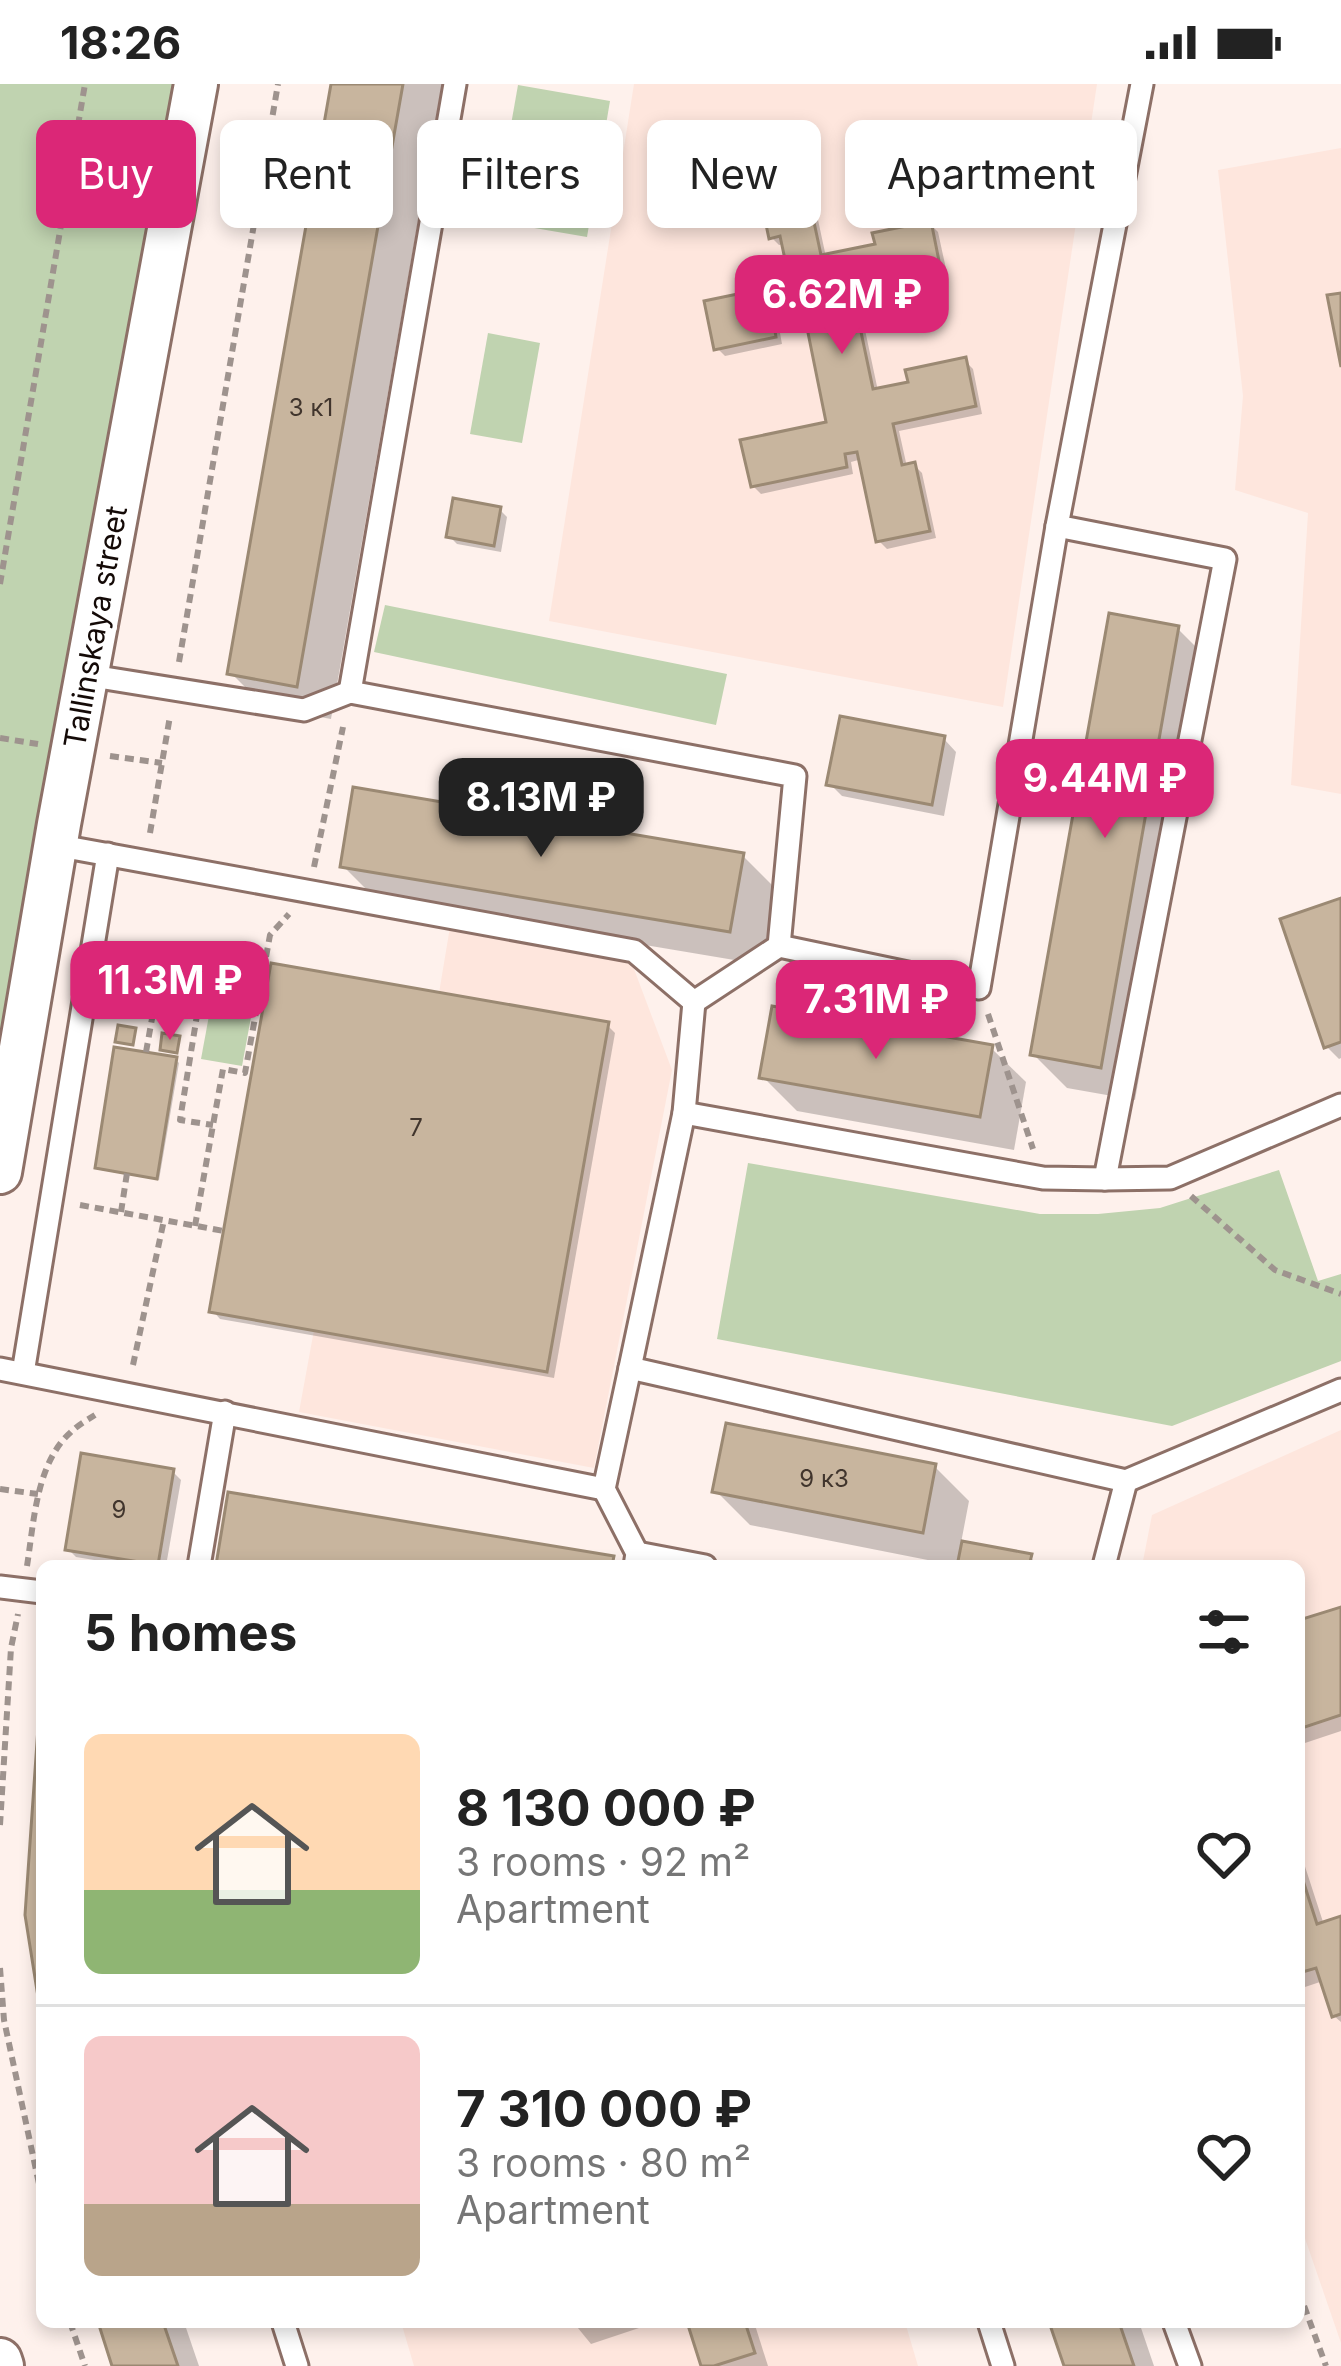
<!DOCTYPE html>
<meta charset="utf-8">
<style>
body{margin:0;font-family:Inter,sans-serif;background:#f6f6f6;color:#222;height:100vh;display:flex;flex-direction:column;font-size:45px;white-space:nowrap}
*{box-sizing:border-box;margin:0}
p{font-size:39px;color:#767676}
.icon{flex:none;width:66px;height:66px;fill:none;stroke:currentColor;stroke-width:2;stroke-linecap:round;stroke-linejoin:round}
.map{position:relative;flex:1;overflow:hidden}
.drawer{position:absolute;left:36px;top:1476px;width:1269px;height:768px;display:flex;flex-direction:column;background:#fff;border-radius:18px;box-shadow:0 6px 18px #0003}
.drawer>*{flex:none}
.guide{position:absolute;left:36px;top:36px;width:1269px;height:108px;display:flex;gap:24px}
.price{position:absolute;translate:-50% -102px;padding:0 27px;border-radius:24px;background:#db2777;color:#fff;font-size:39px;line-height:78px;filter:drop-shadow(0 3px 6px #0008)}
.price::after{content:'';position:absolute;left:50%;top:72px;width:36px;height:27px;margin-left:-18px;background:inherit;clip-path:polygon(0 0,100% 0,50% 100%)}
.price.active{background:#222;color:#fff}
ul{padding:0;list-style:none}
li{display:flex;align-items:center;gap:36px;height:300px;padding:0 48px}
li+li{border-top:3px solid #e0e0e0}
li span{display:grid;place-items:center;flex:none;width:336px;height:240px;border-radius:18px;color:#555}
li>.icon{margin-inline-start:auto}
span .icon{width:144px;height:144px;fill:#fffc;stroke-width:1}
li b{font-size:51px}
h2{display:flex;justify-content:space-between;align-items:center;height:144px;padding:0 48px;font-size:51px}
.tag{padding:0 42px;border-radius:18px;background:#fff;box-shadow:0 6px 18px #0003;font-size:42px;line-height:108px}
.tag.active{background:#db2777;color:#fff}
.status{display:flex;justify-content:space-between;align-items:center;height:84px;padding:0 60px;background:#fff;direction:ltr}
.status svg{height:33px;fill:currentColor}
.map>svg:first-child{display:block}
.built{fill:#fee6dd}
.green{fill:#c0d3b0}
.shadow{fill:#0003}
.building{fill:#c8b59e;stroke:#9b8973;stroke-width:3}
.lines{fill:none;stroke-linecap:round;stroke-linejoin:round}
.lane-casing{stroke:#8d7067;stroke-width:27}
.street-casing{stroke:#8d7067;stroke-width:48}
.path{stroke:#9e938e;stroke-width:6;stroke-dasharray:9 6;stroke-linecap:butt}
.lane{stroke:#fff;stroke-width:21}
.street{stroke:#fff;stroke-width:42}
.labels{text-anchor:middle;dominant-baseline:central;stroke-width:9;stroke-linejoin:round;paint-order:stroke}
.number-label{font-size:24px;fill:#41352d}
.street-label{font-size:30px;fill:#140a07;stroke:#fff}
</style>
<div class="status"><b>18:26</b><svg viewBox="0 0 49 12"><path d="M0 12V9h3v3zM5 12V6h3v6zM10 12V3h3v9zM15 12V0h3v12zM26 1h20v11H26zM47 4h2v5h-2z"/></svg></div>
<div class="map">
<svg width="1341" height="2282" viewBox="0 0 1341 2282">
<rect width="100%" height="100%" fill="#fef1ec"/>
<g class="built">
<polygon points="634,0 1097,0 1003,623 549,537"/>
<polygon points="1341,64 1341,710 1291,701 1308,429 1235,406 1243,312 1218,86"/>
<polygon points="450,843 631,877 672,986 594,1384 299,1328 314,1246 439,909"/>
<polygon points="1341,1346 1341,2259 1299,2137 1299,1482 1142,1482 1152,1431"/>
<polygon points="401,2238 905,2238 918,2282 414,2282"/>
</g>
<g class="green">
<polygon points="0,0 174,0 0,968"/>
<polygon points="518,1 610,17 587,153 494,137"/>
<polygon points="488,249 540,259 522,359 470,350"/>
<polygon points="385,521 727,590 716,641 374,568"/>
<polygon points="220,872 261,879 242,982 201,975"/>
<polygon points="748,1079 1040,1130 1098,1130 1160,1124 1279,1086 1318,1197 1341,1190 1341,1277 1172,1342 717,1255"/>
</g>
<g class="shadow">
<polygon points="334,0 442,0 331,635 265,623 231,589"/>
<polygon points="801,86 809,94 826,173 879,163 930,140 938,148 948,194 858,213 878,307 912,300 965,277 973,285 982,330 899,347 907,383 914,381 922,389 936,454 887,465 879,457 862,375 851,378 853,390 761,410 753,402 829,340 809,242 780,249 782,260 725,272 717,264 794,202 785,160 779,161 771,153"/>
<polygon points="499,425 507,433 501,468 457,460 449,452"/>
<polygon points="1178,545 1212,579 1135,1016 1067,1004 1033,970"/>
<polygon points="944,655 956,668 944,732 842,712 830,700"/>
<polygon points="742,771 776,805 764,881 377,816 343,782"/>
<polygon points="1341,817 1341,974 1339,975 1326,962"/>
<polygon points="607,941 615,949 554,1294 220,1235 213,1227"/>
<polygon points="991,964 1026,998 1014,1066 797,1027 763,993"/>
<polygon points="176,976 179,979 159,1096 101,1086 98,1083"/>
<polygon points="935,1383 969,1417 961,1459 1030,1473 1039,1482 958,1482 750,1441 716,1407"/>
<polygon points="173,1388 181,1396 166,1482 130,1482 76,1473 68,1465"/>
<polygon points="612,1475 620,1482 222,1482 219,1480"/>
<polygon points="1341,1526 1341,1647 1299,1661 1299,1539"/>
<polygon points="1299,1764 1324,1841 1341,1835 1341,1938 1334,1932 1323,1897 1299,1905"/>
<polygon points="101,2238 184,2238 199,2282 115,2282"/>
<polygon points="573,2238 657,2238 591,2260"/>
<polygon points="690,2238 754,2238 768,2282 704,2282"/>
<polygon points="1052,2238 1139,2238 1154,2282 1067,2282"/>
</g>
<g class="building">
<polygon points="331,0 403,0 297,603 227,590"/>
<polygon points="802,82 821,171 875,160 872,149 931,137 941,187 852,205 873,305 908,298 905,286 966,273 976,322 893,340 902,381 915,378 930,447 876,458 857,368 845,370 847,383 751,403 740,356 826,338 805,234 774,241 776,253 714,266 704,217 790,199 780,152 769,155 756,92"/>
<polygon points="1341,209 1341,283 1327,211"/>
<polygon points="453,414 501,423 494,462 446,453"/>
<polygon points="1109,529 1179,542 1101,984 1030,971"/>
<polygon points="840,632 945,652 932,721 826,701"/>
<polygon points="353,703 744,769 730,848 340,783"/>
<polygon points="1341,814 1341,958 1324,964 1280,835"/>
<polygon points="271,879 609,938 547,1288 209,1228"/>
<polygon points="772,922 993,961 980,1033 759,994"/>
<polygon points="118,941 136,944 133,961 115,958"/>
<polygon points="162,949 180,952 177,969 160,966"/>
<polygon points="114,963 177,973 157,1095 95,1084"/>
<polygon points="726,1339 936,1380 923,1449 712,1408"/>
<polygon points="81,1369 174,1385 158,1481 65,1466"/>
<polygon points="228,1408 614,1472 612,1482 216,1481"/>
<polygon points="962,1457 1032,1470 1029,1482 957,1482"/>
<polygon points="1341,1523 1341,1631 1299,1645 1299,1536"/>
<polygon points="42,1586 42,1938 25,1831"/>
<polygon points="1299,1784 1317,1840 1341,1832 1341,1930 1332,1933 1316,1884 1299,1889"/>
<polygon points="98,2238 163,2238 178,2282 112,2282"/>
<polygon points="687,2238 745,2238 755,2269 714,2282 701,2282"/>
<polygon points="1049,2238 1119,2238 1134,2282 1064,2282"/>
</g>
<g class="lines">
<defs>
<g id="lane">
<polyline points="86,591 304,626 350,608 795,692 779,862 694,918"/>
<polyline points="350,608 455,0"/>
<polyline points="55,761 634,867 694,918 684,1029 1043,1094 1105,1095 1170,1094 1341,1021"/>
<polyline points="779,862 979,904 1057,442"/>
<polyline points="1105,1095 1225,475 1057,442 1142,0"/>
<polyline points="630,1284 684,1029"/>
<polyline points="0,1285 604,1405 630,1284 1126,1397 1341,1306"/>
<polyline points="23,1289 108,770"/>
<polyline points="604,1405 637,1469 635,1482"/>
<polyline points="637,1469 705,1482"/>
<polyline points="199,1482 225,1328"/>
<polyline points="1104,1482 1126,1397"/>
<polyline points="0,1503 42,1508"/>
<polyline points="283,2238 297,2282"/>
<polyline points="989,2238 1003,2282"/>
<polyline points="1174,2238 1190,2282"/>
</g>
<g id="street">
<polyline points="0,1088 59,740 196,0"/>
<polyline points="0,2276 2,2282"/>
</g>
</defs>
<use href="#lane" class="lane-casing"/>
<use href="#street" class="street-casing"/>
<g class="path">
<polyline points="0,500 85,0"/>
<polyline points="179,578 278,0"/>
<polyline points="0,654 38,660"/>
<polyline points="110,672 162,679"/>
<polyline points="150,749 170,632"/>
<polyline points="314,783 343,643"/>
<polyline points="113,910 198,925 180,1036 213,1041"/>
<polyline points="988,930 1033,1065"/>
<polyline points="146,968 155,918"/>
<polyline points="1191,1112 1275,1186 1341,1210"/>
<polyline points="80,1121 224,1147"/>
<polyline points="121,1128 127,1089"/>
<polyline points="195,1142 223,985 245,989 270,851 289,830"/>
<polyline points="133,1281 164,1136"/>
<polyline points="0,1405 38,1410"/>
<path d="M27 1482C34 1438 36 1379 71 1348 78 1341 87 1336 95 1331"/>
<polyline points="0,1741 11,1564 18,1530"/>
<polyline points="0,1884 4,1936 42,2114"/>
<polyline points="1299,2208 1326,2282"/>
<polyline points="70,2238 85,2282"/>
</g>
<use href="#lane" class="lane"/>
<use href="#street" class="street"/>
</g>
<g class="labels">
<g class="number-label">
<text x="311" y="323">3 к1</text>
<text x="416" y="1043">7</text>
<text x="824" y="1394">9 к3</text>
<text x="119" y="1425">9</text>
</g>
<g class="street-label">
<text transform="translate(95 543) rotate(-80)">Tallinskaya street</text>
</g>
</g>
</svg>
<b class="price" style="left:842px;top:273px">6.62M ₽</b>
<b class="price" style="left:1105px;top:757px">9.44M ₽</b>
<b class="price active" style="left:541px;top:776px">8.13M ₽</b>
<b class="price" style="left:170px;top:959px">11.3M ₽</b>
<b class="price" style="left:876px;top:978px">7.31M ₽</b>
<div class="guide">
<a class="tag active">Buy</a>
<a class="tag">Rent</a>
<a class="tag">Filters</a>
<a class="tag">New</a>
<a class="tag">Apartment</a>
</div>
<section class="drawer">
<h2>5 homes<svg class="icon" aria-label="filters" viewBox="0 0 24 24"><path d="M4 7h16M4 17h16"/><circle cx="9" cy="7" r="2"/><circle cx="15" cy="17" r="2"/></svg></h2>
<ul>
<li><span style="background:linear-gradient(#ffd9b3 65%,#8fb573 0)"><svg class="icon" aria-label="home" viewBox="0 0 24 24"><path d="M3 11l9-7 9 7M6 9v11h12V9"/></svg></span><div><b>8 130 000 ₽</b><p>3 rooms · 92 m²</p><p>Apartment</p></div><svg class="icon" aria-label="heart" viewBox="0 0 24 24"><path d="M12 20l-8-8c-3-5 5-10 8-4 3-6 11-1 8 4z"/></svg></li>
<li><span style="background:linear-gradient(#f6c9c9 70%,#b9a48a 0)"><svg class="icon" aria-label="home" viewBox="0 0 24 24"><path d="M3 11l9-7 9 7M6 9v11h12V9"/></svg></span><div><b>7 310 000 ₽</b><p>3 rooms · 80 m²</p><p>Apartment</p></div><svg class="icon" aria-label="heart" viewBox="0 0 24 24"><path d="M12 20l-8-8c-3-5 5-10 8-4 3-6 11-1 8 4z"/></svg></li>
</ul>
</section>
</div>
